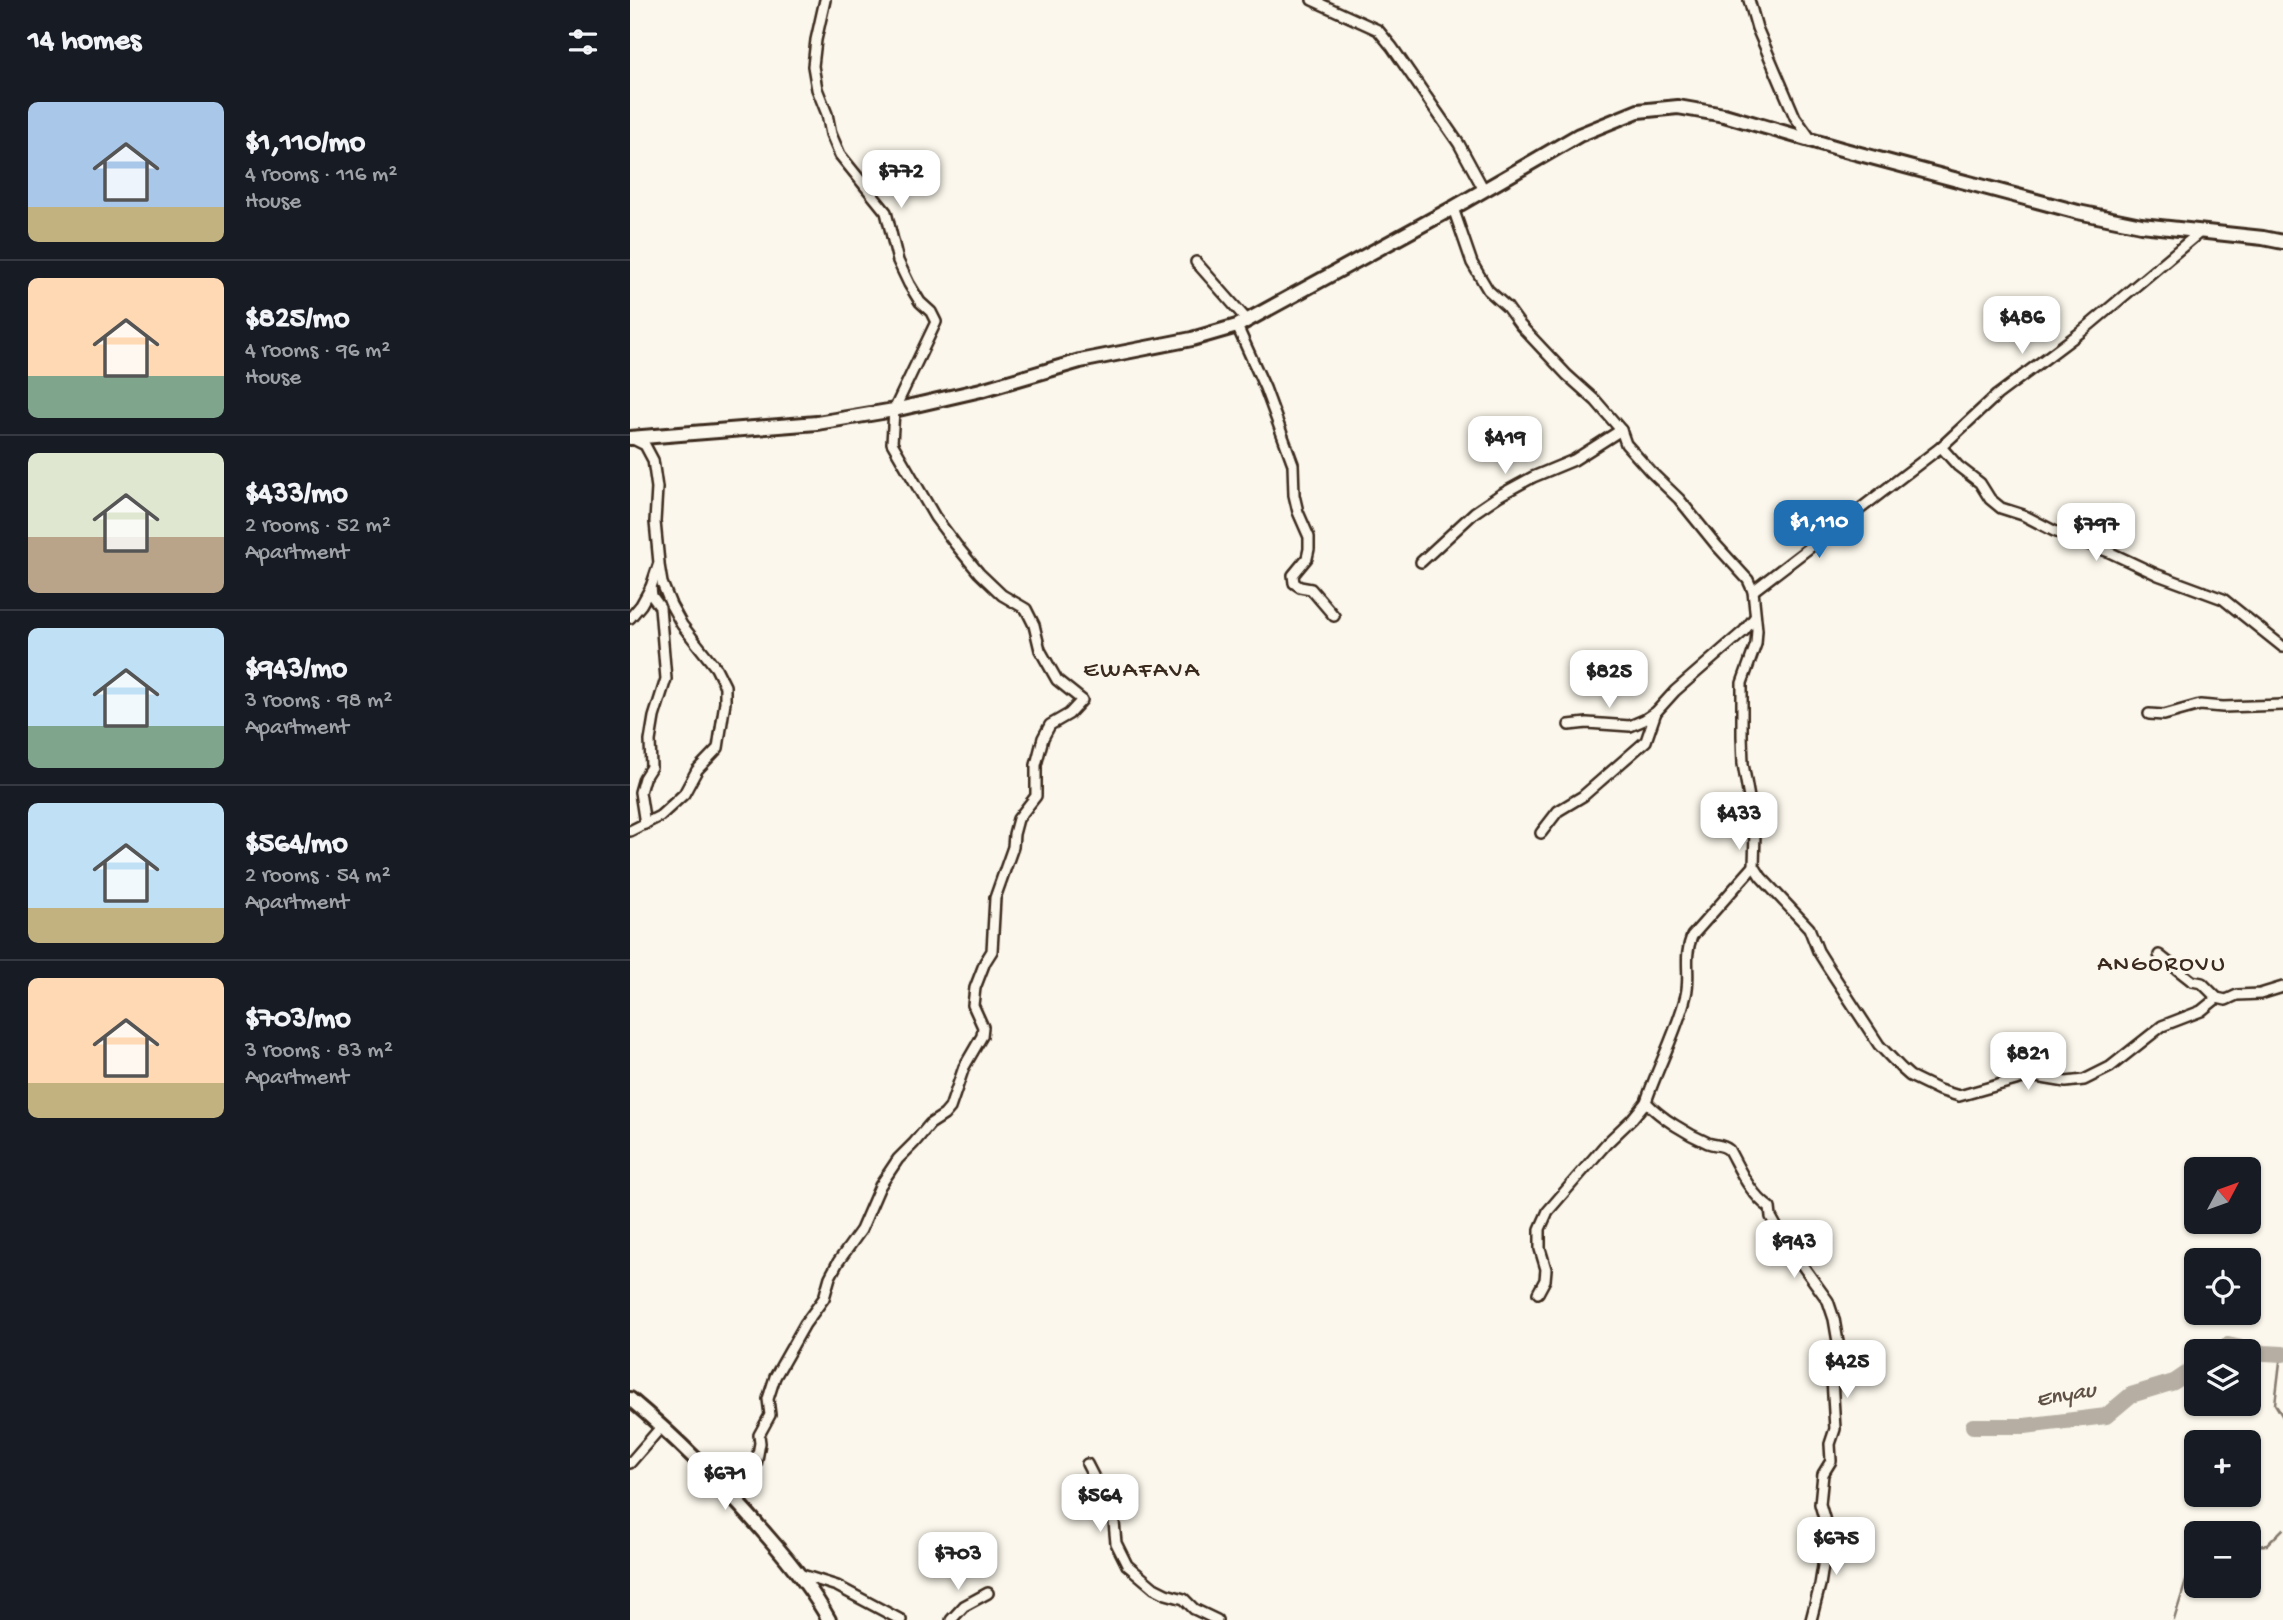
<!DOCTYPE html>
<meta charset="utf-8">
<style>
body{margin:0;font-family:"Gochi Hand",sans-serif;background:#242831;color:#f1f3f6;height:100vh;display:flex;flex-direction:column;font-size:26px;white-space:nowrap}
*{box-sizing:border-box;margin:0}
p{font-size:23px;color:#9ea1a6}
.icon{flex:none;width:38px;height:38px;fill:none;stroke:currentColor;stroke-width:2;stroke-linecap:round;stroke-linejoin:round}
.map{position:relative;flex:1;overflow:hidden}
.details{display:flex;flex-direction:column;background:#171b24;width:630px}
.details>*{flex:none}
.needle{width:46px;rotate:49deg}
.fabs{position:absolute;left:1554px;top:1157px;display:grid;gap:14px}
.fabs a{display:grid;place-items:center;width:77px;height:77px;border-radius:10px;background:#171b24;box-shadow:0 2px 5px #0004;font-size:35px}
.price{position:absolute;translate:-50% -60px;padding:0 16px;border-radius:14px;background:#fff;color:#222;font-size:23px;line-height:46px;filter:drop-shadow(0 2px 4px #0008)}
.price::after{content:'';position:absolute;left:50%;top:42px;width:21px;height:16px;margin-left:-10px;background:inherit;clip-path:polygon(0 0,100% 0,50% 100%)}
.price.current{background:#1f6fb2;color:#fff}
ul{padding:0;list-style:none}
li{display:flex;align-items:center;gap:21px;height:175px;padding:0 28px}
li+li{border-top:2px solid #363941}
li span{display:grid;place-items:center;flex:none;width:196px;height:140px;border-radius:10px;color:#555}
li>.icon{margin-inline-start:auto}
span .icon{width:84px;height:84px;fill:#fffc;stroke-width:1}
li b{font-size:30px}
h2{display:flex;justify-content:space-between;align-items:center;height:84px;padding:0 28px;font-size:30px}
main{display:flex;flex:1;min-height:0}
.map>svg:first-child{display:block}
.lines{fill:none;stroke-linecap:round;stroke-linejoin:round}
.stream{stroke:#85796d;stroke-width:2.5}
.river{stroke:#b6aea2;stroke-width:16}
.street-casing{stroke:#3b2a1e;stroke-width:14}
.secondary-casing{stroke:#3b2a1e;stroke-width:18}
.street{stroke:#fbf7ec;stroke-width:9}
.secondary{stroke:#fbf7ec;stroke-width:12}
.labels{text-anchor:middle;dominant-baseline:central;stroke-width:6;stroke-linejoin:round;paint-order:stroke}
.water-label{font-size:23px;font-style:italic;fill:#605246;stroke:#fbf7ec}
.quarter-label{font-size:24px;letter-spacing:2px;fill:#3b2a1e;stroke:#fbf7ec}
</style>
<main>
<section class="details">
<h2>14 homes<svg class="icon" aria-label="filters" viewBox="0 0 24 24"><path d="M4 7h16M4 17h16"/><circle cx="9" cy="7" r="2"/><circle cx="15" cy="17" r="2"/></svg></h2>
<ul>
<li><span style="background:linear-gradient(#a9c7e8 75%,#c2b280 0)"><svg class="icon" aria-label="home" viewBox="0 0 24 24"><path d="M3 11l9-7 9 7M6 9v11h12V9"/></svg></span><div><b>$1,110/mo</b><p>4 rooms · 116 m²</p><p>House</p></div></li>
<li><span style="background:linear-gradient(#ffd9b3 70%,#7fa58c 0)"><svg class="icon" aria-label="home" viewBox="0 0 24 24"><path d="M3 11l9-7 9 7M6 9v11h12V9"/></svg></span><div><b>$825/mo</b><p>4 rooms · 96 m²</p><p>House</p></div></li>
<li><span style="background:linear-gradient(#dfe7d0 60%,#b9a48a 0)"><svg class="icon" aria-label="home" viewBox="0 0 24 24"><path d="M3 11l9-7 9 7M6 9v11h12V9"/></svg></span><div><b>$433/mo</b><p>2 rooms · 52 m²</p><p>Apartment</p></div></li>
<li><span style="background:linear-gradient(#bfe0f5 70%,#7fa58c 0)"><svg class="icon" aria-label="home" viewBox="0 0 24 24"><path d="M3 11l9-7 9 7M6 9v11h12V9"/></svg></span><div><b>$943/mo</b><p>3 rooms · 98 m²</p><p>Apartment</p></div></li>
<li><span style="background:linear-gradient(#bfe0f5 75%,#c2b280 0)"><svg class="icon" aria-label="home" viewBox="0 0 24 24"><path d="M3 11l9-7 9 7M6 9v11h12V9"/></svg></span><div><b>$564/mo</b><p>2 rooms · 54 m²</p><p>Apartment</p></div></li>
<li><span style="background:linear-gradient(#ffd9b3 75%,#c2b280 0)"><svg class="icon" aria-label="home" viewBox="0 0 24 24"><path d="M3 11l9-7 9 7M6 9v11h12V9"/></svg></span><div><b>$703/mo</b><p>3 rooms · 83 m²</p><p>Apartment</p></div></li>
</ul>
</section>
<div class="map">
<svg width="1653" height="1620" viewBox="0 0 1653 1620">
<rect width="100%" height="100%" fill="#fbf7ec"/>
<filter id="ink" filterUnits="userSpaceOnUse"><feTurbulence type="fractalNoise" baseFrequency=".0143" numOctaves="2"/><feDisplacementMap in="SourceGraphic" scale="14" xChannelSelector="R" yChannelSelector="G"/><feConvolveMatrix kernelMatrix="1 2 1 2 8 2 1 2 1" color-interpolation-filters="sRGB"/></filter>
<g filter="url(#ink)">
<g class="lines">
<g class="stream">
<polyline points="1653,1360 1650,1362 1645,1404 1653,1417"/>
<polyline points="1619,1546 1637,1545 1653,1529"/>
<polyline points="1544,1620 1560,1568 1566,1564"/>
</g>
<g class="river">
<polyline points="1589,1351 1598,1345 1634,1353 1653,1354"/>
<polyline points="1343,1426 1395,1426 1476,1416 1501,1395 1544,1382 1566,1367"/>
</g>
<defs>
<g id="street">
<polyline points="682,0 748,30 762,47 829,144 854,190"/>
<polyline points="1119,0 1127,28 1165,117 1180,138"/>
<polyline points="823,208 842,263 858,290 877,307 890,325 937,375 966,401 991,430 996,444 1020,471 1049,499 1087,546 1118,580 1123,591 1127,630 1126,644 1112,683 1112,736 1113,764 1125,832 1124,866 1131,877 1179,928 1188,951 1198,967 1249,1045 1271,1068 1280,1076 1309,1090 1329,1096 1400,1076 1436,1082 1454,1080 1480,1067 1532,1026 1571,1011 1587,998"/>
<polyline points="566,262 617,320"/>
<polyline points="607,326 635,388 663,464 664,495 668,512 679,537 679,549 677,558 663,575 664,583 670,587 681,589 704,616"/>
<polyline points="3,439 15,445 23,460 27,488 25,522 29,563 21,587 22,596 30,607 36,679 24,717 20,741 21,767 14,778 10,792 15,824"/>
<polyline points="1311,447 1328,466 1350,483 1360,499 1371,508 1393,515 1424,531 1479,552 1528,575 1593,599 1653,647"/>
<polyline points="791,562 845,512 870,495 903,477 944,460 991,430"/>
<polyline points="1123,591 1311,447 1367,395 1451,332 1570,232"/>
<polyline points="0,618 11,605 21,587"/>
<polyline points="1519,714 1534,715 1570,705 1593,707 1653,705"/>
<polyline points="939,725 957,723 1000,726 1014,720 1026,712 1045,691 1114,631 1125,617"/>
<polyline points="0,831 30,816 54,794 67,770 88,748 95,702 95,686 86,668 52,625 41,605 32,583 29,565"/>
<polyline points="911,833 928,811 953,796 1016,741 1026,712"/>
<path d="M1124 866 1062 936C1053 958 1061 974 1056 995 1047 1032 1028 1066 1016 1102 1031 1118 1057 1134 1078 1143 1086 1146 1092 1144 1099 1150 1110 1170 1120 1194 1140 1208L1141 1217 1152 1237 1198 1301 1204 1319 1208 1342 1202 1379 1205 1429 1200 1444 1201 1461 1193 1474 1190 1504 1196 1525 1193 1566 1190 1585 1181 1620"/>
<polyline points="1529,955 1562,981 1572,983 1587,998 1596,1000 1607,995 1630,994 1653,987"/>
<polyline points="908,1293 915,1280 916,1269 910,1249 910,1229 918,1211 976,1144 1002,1119 1016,1102"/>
<polyline points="0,1463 32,1426"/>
<polyline points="457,1464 477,1503 484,1522 486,1543 497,1565 524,1588 536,1594 554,1599 564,1609 587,1620"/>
<polyline points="110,1503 116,1483 126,1465 130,1443 129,1435 140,1415 138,1399 145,1377 175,1324 194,1298 200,1277 208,1262 231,1230 250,1186 268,1159 284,1143 300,1124 314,1115 320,1108 334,1067 352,1036 353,1027 343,1005 345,988 355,962 362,951 365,898 383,847 384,834 388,819 406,796 406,765 413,738 420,725 439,714 452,700 427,680 410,650 404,625 396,609 372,595 349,573 326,545 305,517 262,443 264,410 306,322 301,312 290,302 279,284 268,261 256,212 210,155 201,134 197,114 187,89 183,66 186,40 195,0"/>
<polyline points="172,1575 207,1586 271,1620"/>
<polyline points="321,1620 334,1606 358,1593"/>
</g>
<g id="secondary">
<polyline points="0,438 187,423 264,410 351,390 450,361 562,339 607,326 823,208 949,135 1008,111 1048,107 1094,115 1211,149 1448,212 1511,225 1633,238 1653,242"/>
<path d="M0 1399C50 1441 95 1487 138 1537 161 1563 182 1589 199 1620"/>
</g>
</defs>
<use href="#street" class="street-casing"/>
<use href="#secondary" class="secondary-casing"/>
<use href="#street" class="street"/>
<use href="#secondary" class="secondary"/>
</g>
</g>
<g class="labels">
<g class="water-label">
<text transform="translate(1436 1396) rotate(-10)">Enyau</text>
</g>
<g class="quarter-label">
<text x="512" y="671">EWAFAVA</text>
<text x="1532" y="965">ANGOROVU</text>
</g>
</g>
</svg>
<div class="fabs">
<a><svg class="needle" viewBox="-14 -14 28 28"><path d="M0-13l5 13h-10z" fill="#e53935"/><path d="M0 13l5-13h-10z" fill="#9ea1a6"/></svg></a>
<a><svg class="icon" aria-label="locate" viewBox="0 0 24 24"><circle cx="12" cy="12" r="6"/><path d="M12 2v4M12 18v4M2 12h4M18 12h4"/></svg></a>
<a><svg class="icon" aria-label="layers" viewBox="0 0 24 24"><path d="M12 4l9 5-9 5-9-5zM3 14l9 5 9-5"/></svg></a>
<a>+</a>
<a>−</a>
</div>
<b class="price" style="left:271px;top:210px">$772</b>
<b class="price" style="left:1392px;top:356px">$486</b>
<b class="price" style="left:875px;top:476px">$419</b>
<b class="price current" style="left:1189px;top:560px">$1,110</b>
<b class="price" style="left:1466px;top:563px">$797</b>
<b class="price" style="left:979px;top:710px">$825</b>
<b class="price" style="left:1109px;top:852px">$433</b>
<b class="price" style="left:1398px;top:1092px">$821</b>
<b class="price" style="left:1164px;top:1280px">$943</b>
<b class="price" style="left:1217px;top:1400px">$425</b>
<b class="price" style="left:95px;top:1512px">$671</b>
<b class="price" style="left:470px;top:1534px">$564</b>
<b class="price" style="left:1206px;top:1577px">$675</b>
<b class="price" style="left:328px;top:1592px">$703</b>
</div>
</main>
